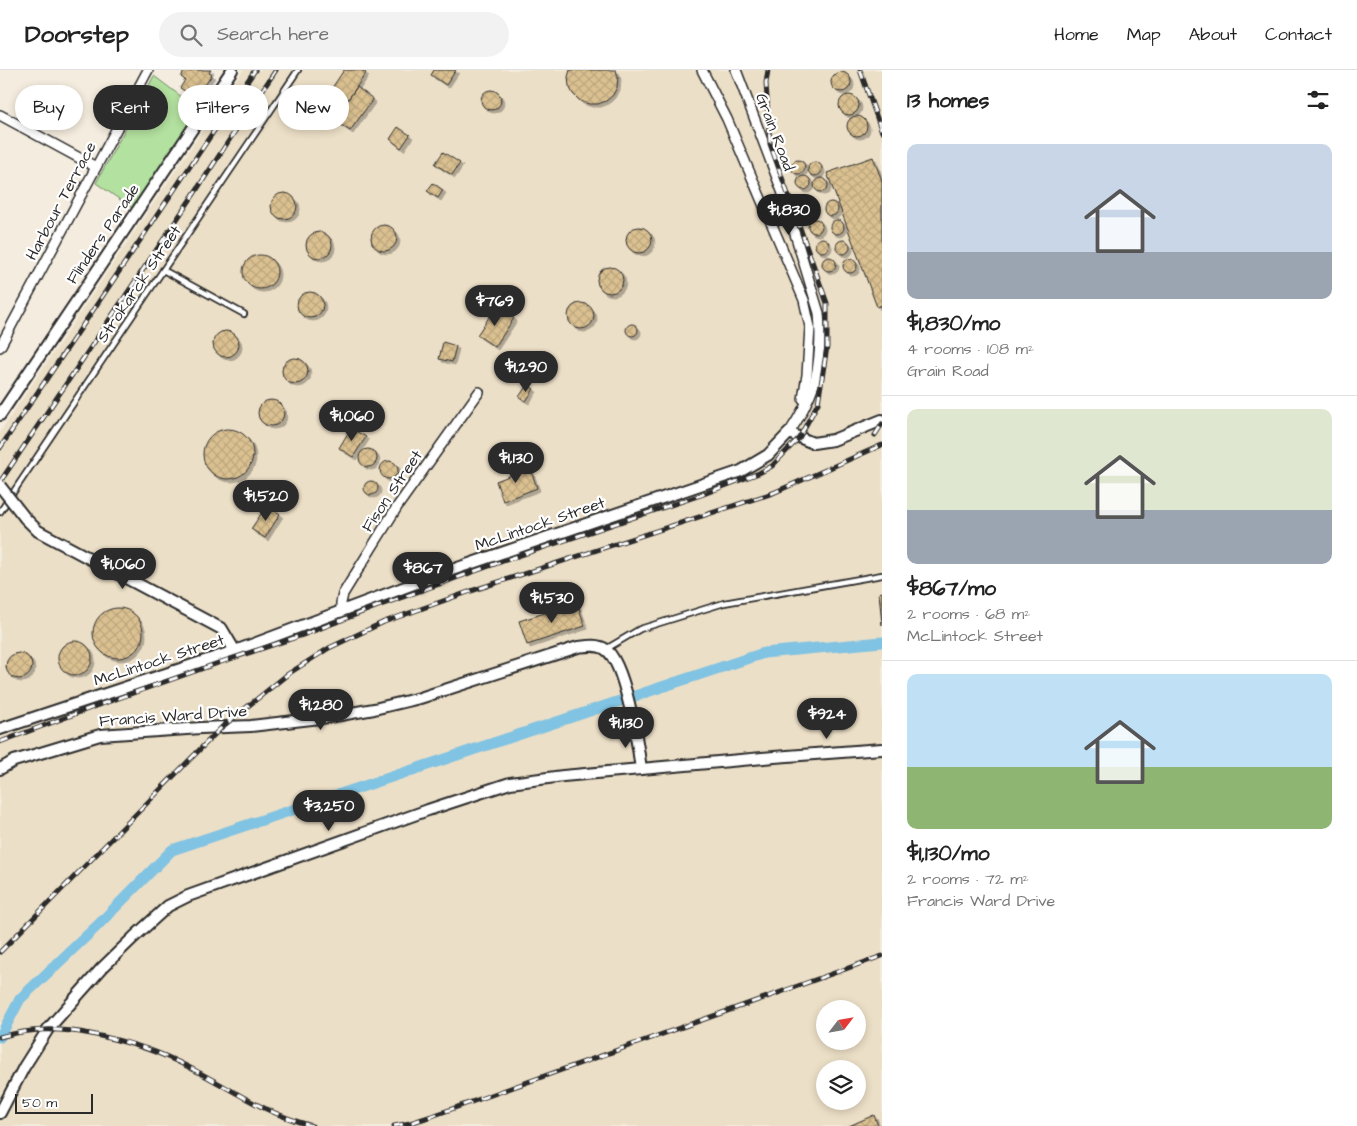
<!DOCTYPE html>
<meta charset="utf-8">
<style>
body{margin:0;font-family:"Architects Daughter",sans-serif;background:#f2f2f2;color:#222;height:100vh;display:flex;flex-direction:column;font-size:19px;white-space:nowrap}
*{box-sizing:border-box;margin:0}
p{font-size:16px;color:#767676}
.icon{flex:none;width:28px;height:28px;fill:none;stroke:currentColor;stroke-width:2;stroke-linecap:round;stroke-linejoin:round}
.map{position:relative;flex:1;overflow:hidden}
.sheet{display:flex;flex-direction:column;background:#fff;width:475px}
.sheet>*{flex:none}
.top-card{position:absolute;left:15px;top:15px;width:475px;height:45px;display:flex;gap:10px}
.needle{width:32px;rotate:59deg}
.tools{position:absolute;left:816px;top:930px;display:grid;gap:10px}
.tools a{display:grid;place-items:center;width:50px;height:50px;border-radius:50%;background:#fff;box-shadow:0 2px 8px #0003;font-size:25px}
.scale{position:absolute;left:15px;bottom:12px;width:78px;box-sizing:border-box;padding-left:5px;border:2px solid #2b2b2b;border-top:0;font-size:14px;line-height:18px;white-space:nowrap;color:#2b2b2b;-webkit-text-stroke:4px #fff;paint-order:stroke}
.price{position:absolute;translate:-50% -42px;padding:0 11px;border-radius:18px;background:#2b2b2b;color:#fff;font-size:16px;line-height:32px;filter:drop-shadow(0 1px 2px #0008)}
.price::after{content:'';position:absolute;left:50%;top:30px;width:15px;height:11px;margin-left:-8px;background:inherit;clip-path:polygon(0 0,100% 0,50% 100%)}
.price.active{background:#222;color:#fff}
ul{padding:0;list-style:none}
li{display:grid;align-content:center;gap:10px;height:265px;padding:0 25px}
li+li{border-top:1px solid #e0e0e0}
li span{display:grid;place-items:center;height:155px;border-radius:10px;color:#555}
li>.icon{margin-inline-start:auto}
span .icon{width:90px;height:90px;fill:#fffc;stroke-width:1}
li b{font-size:21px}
h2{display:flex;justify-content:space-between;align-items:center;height:60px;padding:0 25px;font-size:21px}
.pill{padding:0 18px;border-radius:22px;background:#fff;box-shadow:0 2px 8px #0003;font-size:18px;line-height:45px}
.pill.active{background:#2b2b2b;color:#fff}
header{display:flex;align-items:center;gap:30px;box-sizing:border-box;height:70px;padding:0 25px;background:#fff;border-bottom:1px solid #e0e0e0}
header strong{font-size:24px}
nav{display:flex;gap:28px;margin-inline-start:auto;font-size:18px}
.search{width:350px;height:45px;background:#f2f2f2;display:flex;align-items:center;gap:12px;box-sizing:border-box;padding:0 18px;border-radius:28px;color:#767676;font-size:19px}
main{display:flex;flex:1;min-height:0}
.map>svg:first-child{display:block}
.built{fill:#ecdfc7;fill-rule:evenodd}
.green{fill:#b3e19f;stroke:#6f8665}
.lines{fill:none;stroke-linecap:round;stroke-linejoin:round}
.canal{stroke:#81c3e2;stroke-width:11}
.building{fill:url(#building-cross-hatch);stroke:#2b2b2b;filter:url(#shadow)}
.service-casing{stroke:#2b2b2b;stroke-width:8}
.minor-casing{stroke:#2b2b2b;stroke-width:12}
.tertiary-casing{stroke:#2b2b2b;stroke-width:14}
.service{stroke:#fff;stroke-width:4.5}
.minor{stroke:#fff;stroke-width:9}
.tertiary{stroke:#fff;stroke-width:10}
.rail-casing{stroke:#2b2b2b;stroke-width:5}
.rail{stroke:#fff;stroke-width:3;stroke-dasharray:9;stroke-linecap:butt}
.tertiary-bridge-casing{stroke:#2b2b2b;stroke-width:14;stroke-linecap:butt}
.tertiary-bridge{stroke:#fff;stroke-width:10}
.labels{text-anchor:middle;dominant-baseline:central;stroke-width:4.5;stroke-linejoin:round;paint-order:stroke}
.street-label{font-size:16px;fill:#2b2b2b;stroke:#fff}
</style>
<header>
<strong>Doorstep</strong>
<div class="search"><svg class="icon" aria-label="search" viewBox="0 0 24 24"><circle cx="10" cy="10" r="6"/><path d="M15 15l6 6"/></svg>Search here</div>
<nav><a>Home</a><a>Map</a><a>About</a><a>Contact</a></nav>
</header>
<main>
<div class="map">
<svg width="882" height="1056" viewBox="0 0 882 1056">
<defs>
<pattern id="building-cross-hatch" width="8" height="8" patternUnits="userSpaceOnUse" patternTransform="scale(1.25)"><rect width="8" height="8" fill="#dbc191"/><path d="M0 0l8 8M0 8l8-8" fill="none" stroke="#bca67d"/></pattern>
<filter id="shadow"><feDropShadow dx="3" dy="3" stdDeviation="0" flood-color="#0004"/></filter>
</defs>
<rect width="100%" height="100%" fill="#f4ecde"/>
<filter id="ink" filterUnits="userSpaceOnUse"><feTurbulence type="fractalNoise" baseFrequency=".02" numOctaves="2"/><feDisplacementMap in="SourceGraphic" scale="10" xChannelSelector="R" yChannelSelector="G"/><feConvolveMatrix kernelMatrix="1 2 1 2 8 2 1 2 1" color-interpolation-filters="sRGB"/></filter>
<g filter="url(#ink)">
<path class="built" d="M243 0H882V1056H0V362ZM825 939H858V971H825ZM825 999H858V1031H825Z"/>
<polygon class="green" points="154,6 199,40 132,138 96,113"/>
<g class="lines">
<polyline class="canal" points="0,967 20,929 96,857 172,780 764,583 882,572"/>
</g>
<g class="building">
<polygon points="185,0 191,2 193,0 211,0 209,3 212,5 203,18 200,16 193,26 180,18 185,10 181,7"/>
<polygon points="344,0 361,0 366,3 334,50 318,39"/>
<polygon points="434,0 456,0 446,15 431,5"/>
<polygon points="570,0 616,0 618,7 617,17 613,25 606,31 598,34 589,34 580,31 573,24 569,16 568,7"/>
<circle cx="841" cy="12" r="10"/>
<polygon points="357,17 373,29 350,61 334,50"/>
<circle cx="491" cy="30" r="10"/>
<circle cx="849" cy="35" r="10"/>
<polygon points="36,26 51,34 42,50 22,39 26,32 31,35"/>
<circle cx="857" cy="56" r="10"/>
<polygon points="398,57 410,65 401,78 390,69"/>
<polygon points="443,82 460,93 452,105 435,94"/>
<polygon points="873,87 882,111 882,235 877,237 827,103"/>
<circle cx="798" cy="97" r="7"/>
<circle cx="815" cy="99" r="7"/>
<circle cx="804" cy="113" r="7"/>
<circle cx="821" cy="115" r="7"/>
<polygon points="433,113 443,120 438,128 427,121"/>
<circle cx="284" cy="136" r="13"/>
<circle cx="809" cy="138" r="7"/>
<circle cx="831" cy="139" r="7"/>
<circle cx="815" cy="156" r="7"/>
<circle cx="837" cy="157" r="7"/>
<circle cx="384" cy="168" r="13"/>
<circle cx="639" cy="170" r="13"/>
<circle cx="319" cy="175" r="13"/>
<circle cx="822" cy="175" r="7"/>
<circle cx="843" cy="177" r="7"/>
<circle cx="260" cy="202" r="17"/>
<circle cx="829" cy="194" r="7"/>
<circle cx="850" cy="196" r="7"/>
<circle cx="610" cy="210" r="13"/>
<circle cx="310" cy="235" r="13"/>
<circle cx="581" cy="246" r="13"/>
<polygon points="496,237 514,248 495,277 477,265"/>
<circle cx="632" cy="260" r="6"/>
<circle cx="226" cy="274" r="13"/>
<polygon points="443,272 456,276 452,292 439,289"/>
<circle cx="295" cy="301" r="13"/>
<polygon points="527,315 534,319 526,331 519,327"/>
<circle cx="271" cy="343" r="13"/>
<polygon points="351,358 366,367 353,387 339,378"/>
<circle cx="228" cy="384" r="25"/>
<circle cx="368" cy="388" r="9"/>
<circle cx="389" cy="400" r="9"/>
<polygon points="530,398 537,418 503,431 496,411"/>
<circle cx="371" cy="418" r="7"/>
<polygon points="267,435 280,444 265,468 251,459"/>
<polygon points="882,522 882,555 879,523"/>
<polygon points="577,533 585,556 527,575 519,551"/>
<circle cx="118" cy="563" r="25"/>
<circle cx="75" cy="588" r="17"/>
<circle cx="19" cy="596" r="13"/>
<polygon points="874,1045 878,1056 849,1056"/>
</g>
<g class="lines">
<defs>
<g id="service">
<polyline points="163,200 244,244"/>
<polyline points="0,442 298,0"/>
<polyline points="606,579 640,559 724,533 882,505"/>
</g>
<g id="minor">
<polyline points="702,0 727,49 804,230 810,257 807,305 803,329"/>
<path d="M736 0 782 121 819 243C821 264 820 294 814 314 808 332 799 348 789 363"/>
<polyline points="0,45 96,97"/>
<polyline points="0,277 148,0"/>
<polyline points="341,542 341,533 343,524 351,511 397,437 479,322"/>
</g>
<g id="tertiary">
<polyline points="0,345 232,0"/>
<polyline points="25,448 38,461 222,559 235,581"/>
<polyline points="0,659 235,581 440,504 741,401 768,385 789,363 813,373 833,370 882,350"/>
<path d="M0 699 14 691 100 665 201 658 251 656 329 647 374 639 420 628 578 577C587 576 597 574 605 579 625 591 638 676 641 699"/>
<polyline points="0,1043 24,997 48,959 102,898 134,867 168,836 188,826 428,740 510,713 563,706 774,687 882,679"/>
</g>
</defs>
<use href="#service" class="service-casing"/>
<use href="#minor" class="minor-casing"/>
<use href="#tertiary" class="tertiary-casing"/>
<use href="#service" class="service"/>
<use href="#minor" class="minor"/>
<use href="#tertiary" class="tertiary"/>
<defs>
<g id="rail">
<polyline points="860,0 882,62"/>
<polyline points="875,365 882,354"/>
<polyline points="0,378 255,0"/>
<polyline points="0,412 192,127 241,52 276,0"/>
<polyline points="0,672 99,635 221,592 303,565 381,535 509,489 701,425 759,403 772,396 799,368 818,333 827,277 827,233 770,74 766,13 768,0"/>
<polyline points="0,882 222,657 288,604 329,578 384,552 471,521 773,423 882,375"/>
<path d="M0 967C32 958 58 958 91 964 120 970 147 977 174 990 205 1004 232 1022 262 1037 278 1045 295 1051 312 1056"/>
<polyline points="394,1056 410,1053 432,1046 882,886"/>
</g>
</defs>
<use href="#rail" class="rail-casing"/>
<use href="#rail" class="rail"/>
<defs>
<polyline id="tertiary-bridge" points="0,416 25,448"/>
</defs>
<use href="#tertiary-bridge" class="tertiary-bridge-casing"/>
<use href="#tertiary-bridge" class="tertiary-bridge"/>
</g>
</g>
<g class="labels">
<g class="street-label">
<text transform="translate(775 62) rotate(69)">Grain Road</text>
<text transform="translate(61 131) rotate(-62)">Harbour Terrace</text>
<text transform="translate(103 164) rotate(-56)">Flinders Parade</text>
<text transform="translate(139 214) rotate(-56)">Strokarck Street</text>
<text transform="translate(392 421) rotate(-56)">Fison Street</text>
<text transform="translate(540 454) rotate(-19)">McLintock Street</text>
<text transform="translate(159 590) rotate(-18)">McLintock Street</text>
<text transform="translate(173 646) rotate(-4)">Francis Ward Drive</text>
</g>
</g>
</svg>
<div class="tools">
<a><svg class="needle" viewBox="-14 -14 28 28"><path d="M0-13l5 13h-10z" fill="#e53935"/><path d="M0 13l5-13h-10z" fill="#767676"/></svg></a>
<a><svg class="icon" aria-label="layers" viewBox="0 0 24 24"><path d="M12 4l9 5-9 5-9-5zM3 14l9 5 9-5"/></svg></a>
</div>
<div class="scale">50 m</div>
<b class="price active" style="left:789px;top:166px">$1,830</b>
<b class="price" style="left:495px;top:257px">$769</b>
<b class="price" style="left:526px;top:323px">$1,290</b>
<b class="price" style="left:352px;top:372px">$1,060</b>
<b class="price" style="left:516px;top:414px">$1,130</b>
<b class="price" style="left:266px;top:452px">$1,520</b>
<b class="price" style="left:123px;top:520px">$1,060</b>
<b class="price" style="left:423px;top:524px">$867</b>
<b class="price" style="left:552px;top:554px">$1,530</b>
<b class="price" style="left:321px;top:661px">$1,280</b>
<b class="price" style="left:827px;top:670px">$924</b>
<b class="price" style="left:626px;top:679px">$1,130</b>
<b class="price" style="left:329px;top:762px">$3,250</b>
<div class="top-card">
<a class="pill">Buy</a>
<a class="pill active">Rent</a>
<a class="pill">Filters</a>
<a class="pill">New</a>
</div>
</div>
<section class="sheet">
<h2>13 homes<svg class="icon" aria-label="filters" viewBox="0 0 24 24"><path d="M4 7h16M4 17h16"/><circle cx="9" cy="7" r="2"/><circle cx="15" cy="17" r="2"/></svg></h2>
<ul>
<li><span style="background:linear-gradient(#c9d6e8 70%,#9aa5b1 0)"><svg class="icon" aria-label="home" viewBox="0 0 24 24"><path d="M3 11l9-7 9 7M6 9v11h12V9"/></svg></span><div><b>$1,830/mo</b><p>4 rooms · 108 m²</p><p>Grain Road</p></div></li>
<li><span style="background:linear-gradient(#dfe7d0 65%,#9aa5b1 0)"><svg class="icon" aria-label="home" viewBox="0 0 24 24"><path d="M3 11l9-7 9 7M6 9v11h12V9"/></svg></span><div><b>$867/mo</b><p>2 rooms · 68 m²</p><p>McLintock Street</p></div></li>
<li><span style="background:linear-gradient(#bfe0f5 60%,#8fb573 0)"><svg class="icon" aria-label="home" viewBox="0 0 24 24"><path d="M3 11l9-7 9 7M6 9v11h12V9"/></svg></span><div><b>$1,130/mo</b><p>2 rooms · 72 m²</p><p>Francis Ward Drive</p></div></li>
</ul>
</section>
</main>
